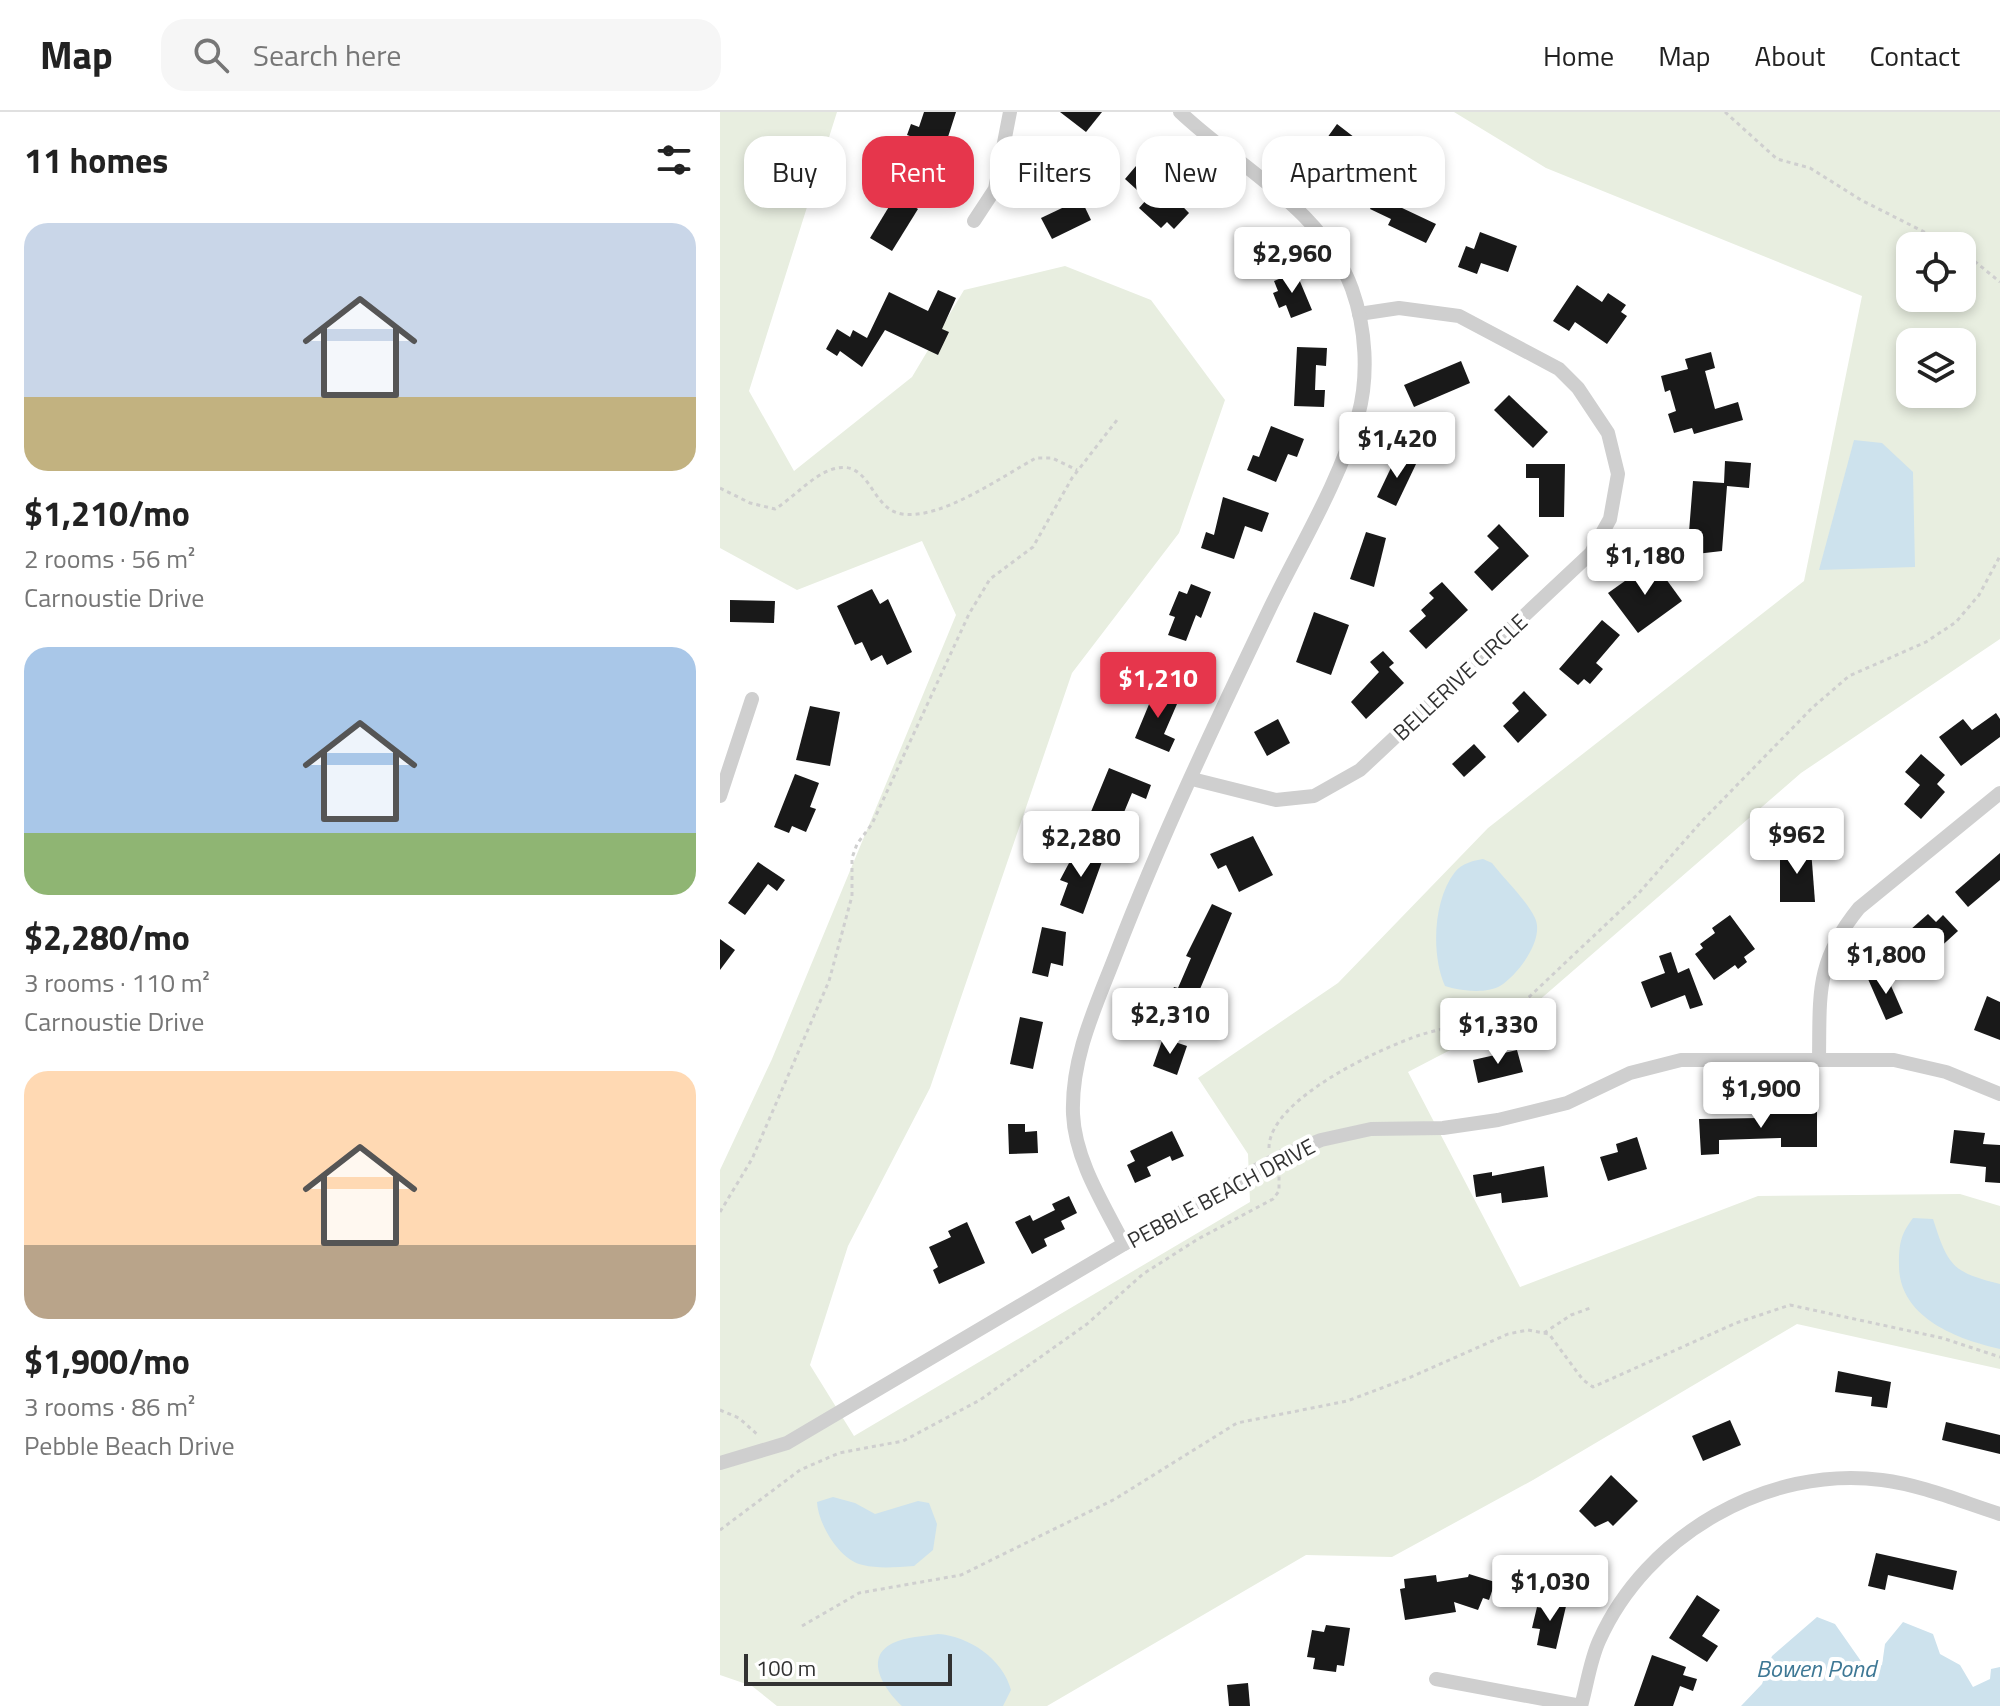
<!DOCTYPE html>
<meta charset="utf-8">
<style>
body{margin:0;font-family:"Titillium Web",sans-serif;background:#f6f6f6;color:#222;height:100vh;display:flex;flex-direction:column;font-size:30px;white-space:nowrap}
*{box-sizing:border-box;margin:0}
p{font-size:26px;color:#767676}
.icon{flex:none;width:44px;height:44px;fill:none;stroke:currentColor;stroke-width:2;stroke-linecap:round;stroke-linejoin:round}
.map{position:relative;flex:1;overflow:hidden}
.sheet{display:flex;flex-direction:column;background:#fff;width:720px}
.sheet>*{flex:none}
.banner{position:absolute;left:24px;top:24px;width:760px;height:72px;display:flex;gap:16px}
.fabs{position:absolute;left:1176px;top:120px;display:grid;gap:16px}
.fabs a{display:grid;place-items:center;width:80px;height:80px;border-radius:16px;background:#fff;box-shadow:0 4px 12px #0003;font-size:40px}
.scale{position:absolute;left:24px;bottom:20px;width:208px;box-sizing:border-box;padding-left:8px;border:4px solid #323232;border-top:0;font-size:22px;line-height:28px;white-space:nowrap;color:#323232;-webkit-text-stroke:6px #fff;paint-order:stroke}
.price{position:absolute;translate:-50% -68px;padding:0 18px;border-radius:8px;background:#fff;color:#222;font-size:26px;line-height:52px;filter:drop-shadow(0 2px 4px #0008)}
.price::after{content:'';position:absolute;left:50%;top:48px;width:24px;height:18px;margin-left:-12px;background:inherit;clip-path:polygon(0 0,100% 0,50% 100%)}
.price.active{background:#e6364c;color:#fff}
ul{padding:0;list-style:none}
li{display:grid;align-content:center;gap:16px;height:424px;padding:0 24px}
li span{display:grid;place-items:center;height:248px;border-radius:24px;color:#555}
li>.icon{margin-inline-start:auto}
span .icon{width:144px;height:144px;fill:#fffc;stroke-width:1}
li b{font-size:34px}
h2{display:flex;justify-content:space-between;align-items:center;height:96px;padding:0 24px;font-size:34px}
.tag{padding:0 28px;border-radius:24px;background:#fff;box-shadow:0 4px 12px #0003;font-size:28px;line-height:72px}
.tag.active{background:#e6364c;color:#fff}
header{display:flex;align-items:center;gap:48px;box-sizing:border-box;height:112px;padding:0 40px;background:#fff;border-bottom:2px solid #e0e0e0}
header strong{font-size:38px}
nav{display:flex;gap:44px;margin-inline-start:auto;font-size:28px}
.search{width:560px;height:72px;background:#f6f6f6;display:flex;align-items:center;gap:20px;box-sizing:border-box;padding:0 28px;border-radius:24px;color:#767676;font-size:30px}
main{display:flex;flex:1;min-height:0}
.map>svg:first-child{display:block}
.green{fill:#e8eee0;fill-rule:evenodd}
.water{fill:#cde2ed}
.building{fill:#191919}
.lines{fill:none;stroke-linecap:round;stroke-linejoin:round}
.path{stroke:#cfcfcf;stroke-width:3;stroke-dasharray:4 4;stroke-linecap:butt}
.street{stroke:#cfcfcf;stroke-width:14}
.labels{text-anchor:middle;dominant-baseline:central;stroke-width:8;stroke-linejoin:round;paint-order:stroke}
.street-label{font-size:22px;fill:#323232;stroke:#fff}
.water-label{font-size:24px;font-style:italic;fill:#3e7895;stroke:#fff}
</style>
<header>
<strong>Map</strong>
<div class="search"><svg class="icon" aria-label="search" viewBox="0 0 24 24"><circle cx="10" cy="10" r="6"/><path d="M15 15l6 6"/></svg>Search here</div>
<nav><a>Home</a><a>Map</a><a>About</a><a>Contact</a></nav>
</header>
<main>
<section class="sheet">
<h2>11 homes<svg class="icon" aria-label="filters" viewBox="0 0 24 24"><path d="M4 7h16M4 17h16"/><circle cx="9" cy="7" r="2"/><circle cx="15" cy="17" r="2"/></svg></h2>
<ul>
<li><span style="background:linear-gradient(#c9d6e8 70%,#c2b280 0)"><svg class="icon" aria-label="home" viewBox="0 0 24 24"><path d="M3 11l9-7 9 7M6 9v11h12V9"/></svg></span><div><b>$1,210/mo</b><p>2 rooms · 56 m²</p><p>Carnoustie Drive</p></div></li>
<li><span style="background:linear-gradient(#a9c7e8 75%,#8fb573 0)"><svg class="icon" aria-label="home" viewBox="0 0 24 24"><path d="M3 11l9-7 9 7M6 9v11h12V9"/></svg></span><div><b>$2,280/mo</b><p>3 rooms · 110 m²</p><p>Carnoustie Drive</p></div></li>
<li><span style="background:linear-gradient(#ffd9b3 70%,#b9a48a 0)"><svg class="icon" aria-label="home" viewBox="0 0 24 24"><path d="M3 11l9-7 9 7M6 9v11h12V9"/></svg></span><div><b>$1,900/mo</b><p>3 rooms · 86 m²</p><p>Pebble Beach Drive</p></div></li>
</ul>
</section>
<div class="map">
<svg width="1280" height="1594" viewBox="0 0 1280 1594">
<rect width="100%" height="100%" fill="#fff"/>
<path class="green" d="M0 0H117L29 279 74 359 192 265 244 178 345 154 431 188 505 288 459 421 352 561 210 976 128 1134 90 1253 134 1324 530 1090 528 1042 478 966 618 871 768 716 1084 469 1142 184 826 56 734 0H1280V527L1081 661 809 897 688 960 800 1175 1038 1084 1240 1082 1280 1094V1257L1077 1212 813 1368 672 1445 586 1443 327 1594H57L32 1574 0 1563V1058L52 947 236 503 202 429 77 478 0 436ZM1190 134H1242V186H1190ZM1190 230H1242V282H1190Z"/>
<g class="water">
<polygon points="1134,328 1162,331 1193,360 1195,455 1099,458"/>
<path d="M763 747 772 751C785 768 805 786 815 806 825 827 798 863 780 874 766 882 740 879 725 874 711 843 713 788 735 760 742 751 753 749 763 747Z"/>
<path d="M1193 1106 1213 1107C1228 1153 1231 1160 1280 1172V1237C1236 1227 1178 1205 1179 1152 1179 1131 1181 1122 1193 1106Z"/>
<path d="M113 1385 135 1391 155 1402 198 1389 209 1391 217 1412 213 1438 194 1454C177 1455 159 1457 143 1453 120 1449 98 1412 97 1390Z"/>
<polygon points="1097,1505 1115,1512 1143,1552 1162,1553 1165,1532 1183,1510 1213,1522 1220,1542 1240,1553 1253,1575 1270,1567 1271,1557 1280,1555 1280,1594 1021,1594 1042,1572 1052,1544"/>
<path d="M218 1522C249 1524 283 1547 291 1578L283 1594H182C166 1579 142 1546 173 1531 186 1525 204 1524 218 1522Z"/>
</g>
<g class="building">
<polygon points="204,0 236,0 220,50 193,40 198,27 187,23 191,12 199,15"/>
<polygon points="340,0 382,0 366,20"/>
<polygon points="617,12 665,49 649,70 613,42 619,36 607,26"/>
<polygon points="416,54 430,67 433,64 469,101 454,117 447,110 441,116 419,96 427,87 405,67"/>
<polygon points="661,73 684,85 680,95 716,112 706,131 668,113 671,107 650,97"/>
<polygon points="176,83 198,97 172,139 150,126"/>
<polygon points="361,87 371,108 332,127 321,106"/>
<polygon points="760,120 797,134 788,160 761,151 757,162 738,155 746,134 754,137"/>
<polygon points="576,160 592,198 571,206 566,193 559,196 553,181 558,179 554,169"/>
<polygon points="857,173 882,190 888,181 906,193 901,200 907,204 887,232 855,210 849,219 833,209"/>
<polygon points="218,178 236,186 222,217 229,220 218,243 165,218 142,255 120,239 117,244 106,237 117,217 130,225 133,218 147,226 169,180 208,199"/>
<polygon points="577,235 607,236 606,254 596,253 595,278 605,278 604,295 574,294"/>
<polygon points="991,240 995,256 985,259 995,297 1018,290 1023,308 974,322 972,316 954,321 948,302 956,299 950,278 945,280 941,264 968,257 965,247"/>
<polygon points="741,249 750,271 694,295 684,273"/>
<polygon points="789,283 828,320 813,336 774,298"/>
<polygon points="551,314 584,327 577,345 568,342 556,370 527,358 533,343 539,345"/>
<polygon points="678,341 697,350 676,394 657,385"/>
<polygon points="1005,349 1031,351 1029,376 1007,374 1002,439 976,442 976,436 961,435 962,419 969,420 973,369 1004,371"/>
<polygon points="806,352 845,352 844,405 819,405 819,366 806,366"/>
<polygon points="503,385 549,401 542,420 525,414 514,447 481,436 486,420 494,423"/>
<polygon points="779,412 809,444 772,479 754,460 779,436 767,424"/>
<polygon points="646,420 666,426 654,475 630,467"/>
<polygon points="933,449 962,489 918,521 888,481"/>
<polygon points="722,470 748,498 706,537 689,519 706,504 701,498 714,486 709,481"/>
<polygon points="471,472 491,480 481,506 476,503 466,529 448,523 455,505 449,503 459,479 467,482"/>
<polygon points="152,477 160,492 168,487 192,540 167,553 162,543 151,549 142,530 135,533 117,494"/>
<polygon points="10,488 55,489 54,511 10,510"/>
<polygon points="594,500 629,513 611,563 576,550"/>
<polygon points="882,508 900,523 876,551 883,557 870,572 864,567 858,573 839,557"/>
<polygon points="663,539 674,551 669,555 684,571 646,607 631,590 659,560 650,550"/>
<polygon points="437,573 453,579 448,588 457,592 444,622 455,627 449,640 415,626"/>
<polygon points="804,579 827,603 798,631 783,614 799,599 792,591"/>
<polygon points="90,594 120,600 110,654 76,648"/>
<polygon points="1276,601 1280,607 1280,625 1241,654 1219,625 1243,607 1252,618"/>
<polygon points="558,607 570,631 547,644 534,620"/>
<polygon points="754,632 766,645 744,665 732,652"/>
<polygon points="1201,642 1225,663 1217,672 1225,680 1201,707 1184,692 1200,673 1185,660"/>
<polygon points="389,656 431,673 426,687 412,681 400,710 396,708 393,717 368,707"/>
<polygon points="75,662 99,671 90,695 96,697 86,720 72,714 69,721 54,715"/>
<polygon points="533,724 553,763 519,780 506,753 498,757 490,742"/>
<polygon points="358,734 384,744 363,802 340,793 348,771 340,768"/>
<polygon points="1091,737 1095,790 1060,790 1060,738"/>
<polygon points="1280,741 1280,768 1248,795 1235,780"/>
<polygon points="38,750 65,768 57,779 48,772 25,803 8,791"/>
<polygon points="492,792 512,801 467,908 443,897 454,875 458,876 471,846 466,844"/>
<polygon points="1208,802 1216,810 1223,803 1238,819 1205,849 1191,835 1200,828 1190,818"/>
<polygon points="1010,803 1035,837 1024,845 1027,850 1018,857 1015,853 994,868 975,842 983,836 980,832 995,821 992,816"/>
<polygon points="322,815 346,820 343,854 331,851 328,865 312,861"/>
<polygon points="0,827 15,838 0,858"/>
<polygon points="951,840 958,861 969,856 983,893 970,897 965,883 931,896 921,870 945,861 939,844"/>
<polygon points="1165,860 1183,901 1166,908 1148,867"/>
<polygon points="1267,884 1280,890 1280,928 1254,918"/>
<polygon points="300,905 323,910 313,957 290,952"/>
<polygon points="443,926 467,934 457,963 433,954"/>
<polygon points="797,938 803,960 758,971 753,948"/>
<polygon points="1097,999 1097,1035 1061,1035 1061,1026 999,1028 999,1042 981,1043 979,1007 1040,1006 1040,1001"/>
<polygon points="288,1012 305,1012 305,1020 317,1019 318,1041 289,1042"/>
<polygon points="1234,1018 1265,1021 1263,1032 1280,1033 1280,1071 1265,1070 1266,1055 1230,1051"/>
<polygon points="452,1019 464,1044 452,1049 450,1044 427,1055 431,1064 415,1071 407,1053 415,1049 410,1039"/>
<polygon points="917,1025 927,1057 888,1069 880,1045 898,1040 896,1032"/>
<polygon points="824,1054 828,1085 782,1091 781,1081 756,1085 753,1063 772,1060 772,1064"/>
<polygon points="349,1084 357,1101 341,1109 345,1117 324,1127 327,1134 312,1142 295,1110 310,1103 313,1109 335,1098 332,1092"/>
<polygon points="247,1110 265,1151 219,1172 213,1158 218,1155 209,1135 231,1125 228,1119"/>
<polygon points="1118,1259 1171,1270 1167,1296 1151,1294 1152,1285 1115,1280"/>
<polygon points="1010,1308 1021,1333 983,1349 972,1324"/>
<polygon points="1226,1310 1280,1323 1280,1342 1222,1328"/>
<polygon points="891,1363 918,1389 893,1414 888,1409 875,1415 859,1399"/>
<polygon points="1156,1441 1237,1459 1233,1478 1168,1463 1165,1478 1148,1474"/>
<polygon points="749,1462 775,1470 769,1488 763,1486 758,1498 734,1490 736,1500 685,1508 680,1477 685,1476 684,1467 716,1463 717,1470 748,1465"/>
<polygon points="977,1483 1000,1498 982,1524 998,1534 987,1550 949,1526"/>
<polygon points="830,1486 847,1490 836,1537 817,1533 820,1517 812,1516 817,1495 827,1497"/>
<polygon points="606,1513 630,1516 624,1554 617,1553 616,1560 593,1557 595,1546 587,1545 592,1518 604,1520"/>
<polygon points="932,1543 966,1555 963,1563 977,1567 973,1579 960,1574 953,1594 914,1594"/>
<polygon points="528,1571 530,1594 509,1594 507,1573"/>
</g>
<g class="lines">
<g class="path">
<polyline points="1005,0 1057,47 1090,56 1141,88 1232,134"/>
<polyline points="1242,139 1280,170"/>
<path d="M0 376 30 391 55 397C73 386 91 365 110 358 151 343 149 397 182 402 221 408 281 365 316 346H332L357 358"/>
<path d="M549 1036C549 987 661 936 700 923 736 912 779 908 809 885L918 782 981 710 1092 596 1129 564 1206 530 1236 510 1259 483 1280 444"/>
<polyline points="0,1100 32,1047 109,869 132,784 132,746 137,732 152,712 249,502 270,467 313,435 352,366 397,308"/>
<polyline points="824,1221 851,1203 873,1195"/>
<polyline points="0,1298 19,1306 39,1324"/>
<polyline points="0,1418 80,1358 119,1341 183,1329 260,1288 367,1212 423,1162 478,1127 553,1087 559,1079 559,1061"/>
<polyline points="82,1514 139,1481 241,1463 395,1387 517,1311 627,1289 691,1265 788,1222 808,1218 829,1222 863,1268 873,1275 1016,1211 1070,1193 1222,1226 1280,1245"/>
</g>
<g class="street">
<polyline points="254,109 275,77 290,0"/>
<polyline points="472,667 556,688 594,684 640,658 871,441 890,407 898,362 888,321 858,276 839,257 739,204 679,196 639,202"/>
<polyline points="0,684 32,587"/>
<path d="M1099 948C1100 882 1095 850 1139 796L1280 681"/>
<path d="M404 1132C384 1093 355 1048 353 1002 351 945 376 894 396 842 441 725 496 609 550 496 580 434 619 371 638 304 649 264 646 216 632 177 603 97 519 56 460 0"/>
<polyline points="0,1351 67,1331 404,1132 558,1046 601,1028 651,1017 723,1016 778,1008 847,991 910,961 961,948 1174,948 1226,960 1280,982"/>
<polyline points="716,1567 861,1594"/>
<path d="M861 1594C867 1573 870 1549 879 1529 926 1423 1048 1353 1162 1368 1202 1373 1242 1390 1280 1402"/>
</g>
</g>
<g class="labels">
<g class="street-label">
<text transform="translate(740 565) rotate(-43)">BELLERIVE CIRCLE</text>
<text transform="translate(501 1081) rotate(-28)">PEBBLE BEACH DRIVE</text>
</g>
<g class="water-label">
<text x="1096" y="1556">Bowen Pond</text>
</g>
</g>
</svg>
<div class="fabs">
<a><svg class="icon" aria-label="locate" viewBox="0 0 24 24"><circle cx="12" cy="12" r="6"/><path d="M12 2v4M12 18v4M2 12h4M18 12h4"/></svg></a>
<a><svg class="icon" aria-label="layers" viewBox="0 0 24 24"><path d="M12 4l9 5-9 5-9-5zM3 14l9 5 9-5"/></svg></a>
</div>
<div class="scale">100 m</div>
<b class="price" style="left:572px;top:183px">$2,960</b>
<b class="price" style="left:677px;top:368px">$1,420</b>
<b class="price" style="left:925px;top:485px">$1,180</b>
<b class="price active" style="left:438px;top:608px">$1,210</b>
<b class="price" style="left:1077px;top:764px">$962</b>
<b class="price" style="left:361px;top:767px">$2,280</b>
<b class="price" style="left:1166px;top:884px">$1,800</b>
<b class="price" style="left:450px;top:944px">$2,310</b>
<b class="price" style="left:778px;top:954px">$1,330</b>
<b class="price" style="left:1041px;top:1018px">$1,900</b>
<b class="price" style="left:830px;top:1511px">$1,030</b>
<div class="banner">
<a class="tag">Buy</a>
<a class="tag active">Rent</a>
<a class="tag">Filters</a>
<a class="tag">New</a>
<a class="tag">Apartment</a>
</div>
</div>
</main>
